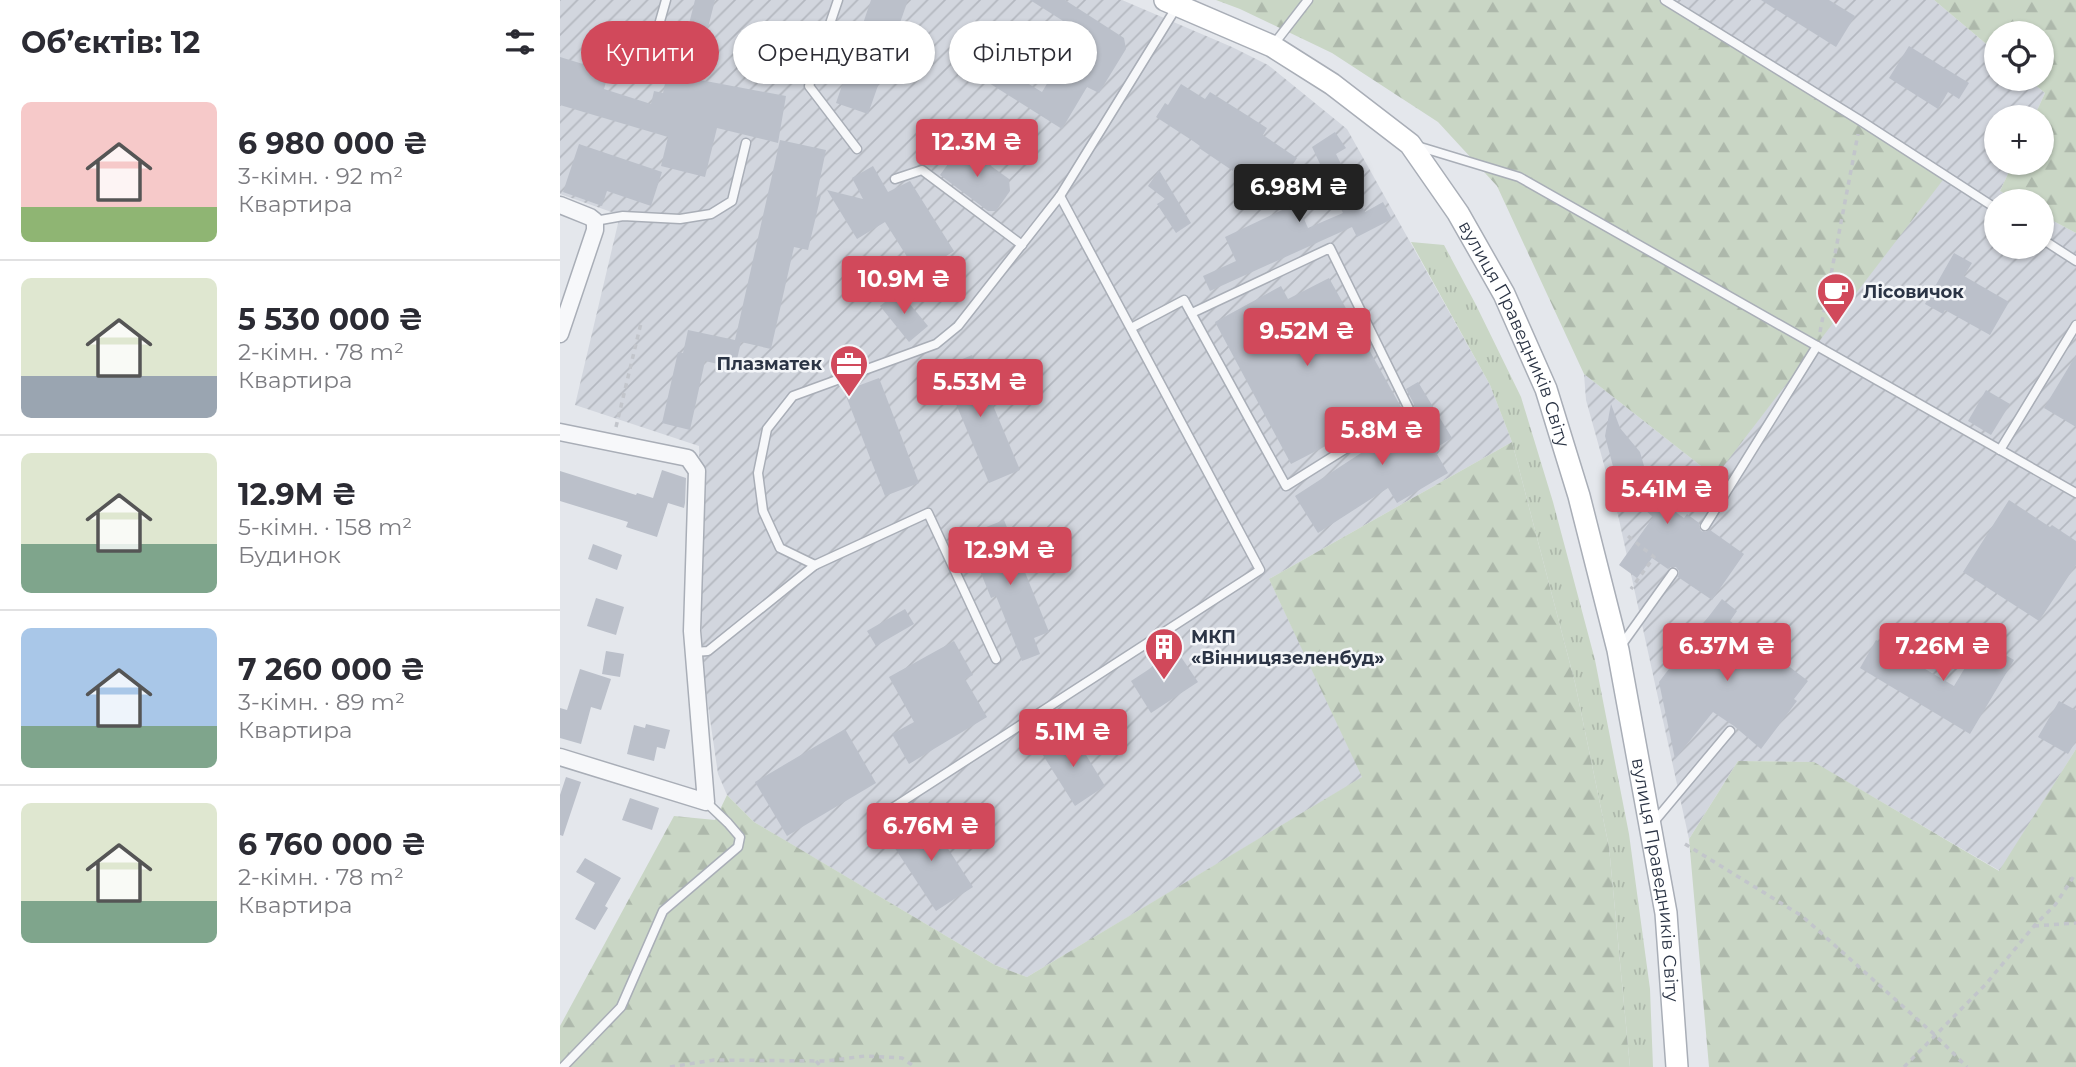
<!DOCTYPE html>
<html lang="uk">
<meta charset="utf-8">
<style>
body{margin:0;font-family:Montserrat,sans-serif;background:#f2f2f3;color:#2b2b33;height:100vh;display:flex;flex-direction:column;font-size:26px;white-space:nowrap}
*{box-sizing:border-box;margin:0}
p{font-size:23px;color:#7c7c81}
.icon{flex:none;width:38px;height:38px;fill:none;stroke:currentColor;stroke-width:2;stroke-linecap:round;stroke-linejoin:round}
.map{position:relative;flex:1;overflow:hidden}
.panel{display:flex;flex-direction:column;background:#fff;width:560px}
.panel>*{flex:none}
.hud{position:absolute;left:21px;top:21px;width:665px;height:63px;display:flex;gap:14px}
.tools{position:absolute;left:1424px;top:21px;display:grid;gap:14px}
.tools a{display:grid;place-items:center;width:70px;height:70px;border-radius:50%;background:#fff;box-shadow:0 2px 5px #0004;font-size:35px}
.price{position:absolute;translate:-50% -60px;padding:0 16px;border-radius:7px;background:#d1495b;color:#fff;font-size:23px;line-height:46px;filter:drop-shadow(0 2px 4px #0008)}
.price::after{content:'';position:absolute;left:50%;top:42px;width:21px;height:16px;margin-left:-10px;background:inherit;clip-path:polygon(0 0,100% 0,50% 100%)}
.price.on{background:#222;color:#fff}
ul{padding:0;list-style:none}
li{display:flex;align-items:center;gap:21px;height:175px;padding:0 21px}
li+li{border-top:2px solid #e1e1e2}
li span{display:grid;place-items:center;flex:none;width:196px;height:140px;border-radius:10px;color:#555}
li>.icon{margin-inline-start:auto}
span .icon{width:84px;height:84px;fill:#fffc;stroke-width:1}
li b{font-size:30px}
h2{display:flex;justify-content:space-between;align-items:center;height:84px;padding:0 21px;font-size:30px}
.chip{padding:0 24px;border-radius:32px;background:#fff;box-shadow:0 2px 5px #0004;font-size:24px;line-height:63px}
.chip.on{background:#d1495b;color:#fff}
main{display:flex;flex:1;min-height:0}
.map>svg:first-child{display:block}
.industrial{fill:url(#industrial-furrows)}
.grass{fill:url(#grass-tufts)}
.forest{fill:url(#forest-firs)}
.building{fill:#bbc0ca}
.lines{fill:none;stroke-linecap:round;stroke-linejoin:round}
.service-casing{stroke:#a9aeb7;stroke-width:11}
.minor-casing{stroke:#a9aeb7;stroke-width:19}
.secondary-casing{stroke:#a9aeb7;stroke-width:24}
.path{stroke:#c2c5cb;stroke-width:3.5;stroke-dasharray:5 5;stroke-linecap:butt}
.service{stroke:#f7f8fa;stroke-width:8}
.minor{stroke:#f7f8fa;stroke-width:16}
.secondary{stroke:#fff;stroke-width:21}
.labels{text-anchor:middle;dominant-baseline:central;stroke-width:5;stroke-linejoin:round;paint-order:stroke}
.poi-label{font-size:18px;font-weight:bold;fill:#2b3445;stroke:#f4f6f9;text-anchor:start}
.street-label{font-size:18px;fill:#2b3445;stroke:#f4f6f9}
</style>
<main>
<section class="panel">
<h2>Об’єктів: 12<svg class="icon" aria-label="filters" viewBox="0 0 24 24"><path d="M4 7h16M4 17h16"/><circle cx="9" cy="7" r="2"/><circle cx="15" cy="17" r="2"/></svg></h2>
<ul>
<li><span style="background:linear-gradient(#f6c9c9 75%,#8fb573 0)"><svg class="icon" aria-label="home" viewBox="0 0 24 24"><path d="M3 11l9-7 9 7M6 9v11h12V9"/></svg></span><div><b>6 980 000 ₴</b><p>3-кімн. · 92 m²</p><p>Квартира</p></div></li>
<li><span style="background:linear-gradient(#dfe7d0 70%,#9aa5b1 0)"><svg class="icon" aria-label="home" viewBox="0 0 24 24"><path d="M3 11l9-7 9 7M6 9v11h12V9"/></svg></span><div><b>5 530 000 ₴</b><p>2-кімн. · 78 m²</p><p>Квартира</p></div></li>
<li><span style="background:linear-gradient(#dfe7d0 65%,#7fa58c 0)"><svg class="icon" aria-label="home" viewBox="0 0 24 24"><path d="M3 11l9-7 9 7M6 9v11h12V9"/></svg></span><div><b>12.9M ₴</b><p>5-кімн. · 158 m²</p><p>Будинок</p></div></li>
<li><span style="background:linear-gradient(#a9c7e8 70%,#7fa58c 0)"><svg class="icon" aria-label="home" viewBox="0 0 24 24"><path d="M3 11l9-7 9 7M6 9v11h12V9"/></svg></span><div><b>7 260 000 ₴</b><p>3-кімн. · 89 m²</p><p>Квартира</p></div></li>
<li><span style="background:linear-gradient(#dfe7d0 70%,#7fa58c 0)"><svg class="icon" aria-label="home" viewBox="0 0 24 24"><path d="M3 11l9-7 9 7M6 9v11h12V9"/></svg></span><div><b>6 760 000 ₴</b><p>2-кімн. · 78 m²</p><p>Квартира</p></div></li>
</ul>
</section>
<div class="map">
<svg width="1516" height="1067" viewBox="0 0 1516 1067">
<defs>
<pattern id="industrial-furrows" width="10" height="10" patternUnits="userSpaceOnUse" patternTransform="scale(1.75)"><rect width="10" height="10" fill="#d2d6de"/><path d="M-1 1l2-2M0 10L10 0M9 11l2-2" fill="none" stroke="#b4b8c0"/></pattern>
<pattern id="grass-tufts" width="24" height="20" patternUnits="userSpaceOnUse" patternTransform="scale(1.75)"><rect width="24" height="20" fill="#c9d6c5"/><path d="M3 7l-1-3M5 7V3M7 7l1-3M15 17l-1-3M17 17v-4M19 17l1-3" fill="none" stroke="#adb8ab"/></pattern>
<pattern id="forest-firs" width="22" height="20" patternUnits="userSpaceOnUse" patternTransform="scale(1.75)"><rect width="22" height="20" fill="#c9d6c5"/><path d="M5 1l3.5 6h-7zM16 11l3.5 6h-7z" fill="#adb8ab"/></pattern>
</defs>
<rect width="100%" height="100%" fill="#e4e7ec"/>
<g class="industrial">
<polygon points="0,0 562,0 672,47 708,65 787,129 930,385 952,442 709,579 803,777 467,977 435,965 194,822 167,795 158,774 142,664 139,446 15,405 60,215 0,194"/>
<polygon points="1105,0 1374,0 1437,53 1437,79 1468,79 1485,93 1474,117 1437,117 1437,163 1453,163 1440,191 1458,201 1437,201 1437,247 1482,247 1482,215 1516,233 1516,749 1440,871 1253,762 1178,761 1129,839 1058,515 1026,400 1024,374 1155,477"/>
</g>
<polygon class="grass" points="851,242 884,245 915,303 961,397 993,502 1035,660 1069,834 1090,989 1093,1067 1070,1067 1049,847 1015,683 952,442 930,385"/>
<g class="forest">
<polygon points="656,0 1105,0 1386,176 1155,477 1024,374 937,186 878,122 772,53 680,9"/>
<polygon points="1374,0 1516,0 1516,233 1482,215 1482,201 1458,201 1440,191 1453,163 1482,163 1482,117 1474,117 1485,93 1468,79 1482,79 1482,33 1437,33 1437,53"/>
<polygon points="952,442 1015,683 1049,847 1070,1067 0,1067 0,1026 114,816 155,820 167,795 194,822 223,839 435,965 467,977 802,777 709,579"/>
<polygon points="1516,749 1516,1067 1149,1067 1129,839 1178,761 1254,762 1439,871"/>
</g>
<g class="building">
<polygon points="135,0 155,0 135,79 226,96 218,143 157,128 145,177 101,166 108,137 0,105 0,57 49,72 44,89 91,104 94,91 103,93 107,74 116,76"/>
<polygon points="311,0 348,0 308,114 276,103"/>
<polygon points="470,0 505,0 564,38 566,49 539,93 527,87 502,129 421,78 431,61 482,92 519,31"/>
<polygon points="1201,0 1269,0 1295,16 1276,47"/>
<polygon points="1349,46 1409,83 1399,99 1388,92 1378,109 1329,78"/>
<polygon points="621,84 645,99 650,92 674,107 707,128 703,135 737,158 715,192 693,178 692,180 675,169 673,171 639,148 640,146 633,141 596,117 605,103 608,105"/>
<polygon points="775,132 786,148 776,154 805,212 823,202 832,219 797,237 792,227 650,291 643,276 676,261 665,237 737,203 748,228 783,213 752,147"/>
<polygon points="220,140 266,150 256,198 261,195 248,250 234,247 211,349 181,342 175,368 145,361 130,430 102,423 118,352 123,353 128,330 175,340"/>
<polygon points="19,144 102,172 91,206 47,191 42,206 3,192"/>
<polygon points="402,145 449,179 450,191 436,211 428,211 380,175"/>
<polygon points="313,166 328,192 350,181 394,251 358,274 325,222 297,239 267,190 303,199 292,178"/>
<polygon points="599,170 631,223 616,233 597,204 605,199 588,186"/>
<polygon points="1394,253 1412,263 1404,276 1449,302 1430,335 1385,310 1383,314 1365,304"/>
<polygon points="769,278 841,407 731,464 655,322 721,286 728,299"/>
<polygon points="339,291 368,326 349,342 320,306"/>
<polygon points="412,355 460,470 429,483 381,368"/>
<polygon points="1516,355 1516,427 1484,408"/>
<polygon points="319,378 359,483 325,496 284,391"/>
<polygon points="858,382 892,438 874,449 888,473 837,503 828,488 758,533 735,496 835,431 833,427 855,412 855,406 846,389"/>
<polygon points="1426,390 1450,404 1431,435 1408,421"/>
<polygon points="1051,404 1060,428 1080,452 1084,466 1098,473 1087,492 1124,518 1127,514 1139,523 1139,526 1141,531 1145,532 1150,530 1184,554 1152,600 1118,577 1119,571 1116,567 1111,567 1108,569 1092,558 1077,578 1059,565 1093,517 1076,502 1068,505 1065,496 1060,493 1045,436"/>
<polygon points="102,470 126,478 125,503 124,508 108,503 97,537 66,527 68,522 0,501 0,471 76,495 77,493 93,498"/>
<polygon points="1449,500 1490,527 1492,525 1516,541 1516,565 1479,621 1403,572"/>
<polygon points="444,520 489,632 474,638 480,654 462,661 436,596 431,598 412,551 417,549 411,533"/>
<polygon points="33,544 62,555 57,570 28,559"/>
<polygon points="36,598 64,607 56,635 27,626"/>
<polygon points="1162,599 1177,611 1170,621 1248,681 1234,699 1237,701 1201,749 1174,726 1153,712 1115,759 1099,682"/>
<polygon points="345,609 354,624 316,646 307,631"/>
<polygon points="1316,640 1394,686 1421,641 1454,660 1410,734 1300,668"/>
<polygon points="394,641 413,675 405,679 427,717 349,764 332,734 354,722 329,677"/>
<polygon points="46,651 64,654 60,677 42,674"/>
<polygon points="617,651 638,682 591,713 571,681"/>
<polygon points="20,669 51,679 41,710 31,707 21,744 0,738 0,708 7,710"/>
<polygon points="1499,701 1516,710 1516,741 1508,754 1478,737"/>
<polygon points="86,724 110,730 105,749 97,747 94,761 67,754 74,725 85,728"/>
<polygon points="285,729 316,783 227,836 195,782"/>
<polygon points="512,732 545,786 515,806 481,752"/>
<polygon points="6,777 21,782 3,836 0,835 0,795"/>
<polygon points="70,798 99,808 92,830 62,820"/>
<polygon points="366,815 413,887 376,911 329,839"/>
<polygon points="25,858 61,878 45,906 48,908 35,930 15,919 35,883 16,872"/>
</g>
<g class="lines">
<defs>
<g id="service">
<polyline points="278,0 249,86 297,149"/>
<polyline points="1105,0 1301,121 1437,209"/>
<polyline points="714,44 748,0"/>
<polyline points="86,71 106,0"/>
<polyline points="857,146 959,177 1516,493"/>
<polyline points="335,179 362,170 462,245"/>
<polyline points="35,221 63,216 120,219 151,214 172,201 186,143"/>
<polyline points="1482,239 1516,261"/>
<polyline points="571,328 624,300 726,486 849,409 770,248 632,313"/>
<polyline points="1440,450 1516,325"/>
<polyline points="1145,526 1257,346"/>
<polyline points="255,565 220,548 203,511 198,473 207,429 233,396 376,344 398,326 500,196 616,8"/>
<polyline points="1060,647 1113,573"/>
<polyline points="134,652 148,651 255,565 368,513 436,659"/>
<polyline points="317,818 700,570 500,196"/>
<polyline points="1093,823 1170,731"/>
<polyline points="3,1067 61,1007 103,911 178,847 180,837 168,823 146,802"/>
</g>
<g id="minor">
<polyline points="0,205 30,217 35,221 35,230 0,334"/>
<polyline points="0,432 128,458 137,471 132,631 146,802 0,757"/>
</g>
<g id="secondary">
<path id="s1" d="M605 0 712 46 772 84 850 144 898 213 944 294 986 389 1019 496 1058 650 1106 913 1117 1067"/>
</g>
</defs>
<use href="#service" class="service-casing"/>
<use href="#minor" class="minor-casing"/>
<use href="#secondary" class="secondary-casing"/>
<g class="path">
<polyline points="1260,332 1298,134"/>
<polyline points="56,427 81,323"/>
<polyline points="1068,536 1094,557 1071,589"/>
<polyline points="1125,844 1242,916 1375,1035 1407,1067"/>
<polyline points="1474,926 1516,923"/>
<polyline points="256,1061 261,1067"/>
<polyline points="110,1067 154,1060 266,1061 305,1056 342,1058 355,1067"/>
<polyline points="1344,1067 1426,984 1474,926 1495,905 1516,873"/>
</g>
<use href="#service" class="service"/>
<use href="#minor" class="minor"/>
<use href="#secondary" class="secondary"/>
</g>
<defs>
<symbol id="cafe-pin" viewBox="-11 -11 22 30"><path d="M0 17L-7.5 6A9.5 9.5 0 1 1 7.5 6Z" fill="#d1495b" stroke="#f4f6f9"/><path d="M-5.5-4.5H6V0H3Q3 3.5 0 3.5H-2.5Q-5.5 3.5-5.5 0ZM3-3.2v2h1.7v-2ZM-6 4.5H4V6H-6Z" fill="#fff"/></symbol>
<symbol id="office-pin" viewBox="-11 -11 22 30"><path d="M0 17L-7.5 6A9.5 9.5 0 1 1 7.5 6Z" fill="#d1495b" stroke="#f4f6f9"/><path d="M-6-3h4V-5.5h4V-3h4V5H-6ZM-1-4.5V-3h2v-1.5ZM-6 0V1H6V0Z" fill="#fff"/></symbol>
<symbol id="building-pin" viewBox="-11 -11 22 30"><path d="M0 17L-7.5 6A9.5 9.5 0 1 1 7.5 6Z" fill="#d1495b" stroke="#f4f6f9"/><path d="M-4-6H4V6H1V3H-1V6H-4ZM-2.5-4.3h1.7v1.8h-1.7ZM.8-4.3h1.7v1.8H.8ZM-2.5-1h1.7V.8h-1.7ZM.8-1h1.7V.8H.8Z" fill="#fff"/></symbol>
</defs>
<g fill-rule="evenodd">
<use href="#cafe-pin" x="1254" y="270" width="44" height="60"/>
<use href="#office-pin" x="267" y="342" width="44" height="60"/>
<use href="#building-pin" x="582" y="625" width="44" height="60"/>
</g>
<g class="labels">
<g class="poi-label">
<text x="1303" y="292">Лісовичок</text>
<text x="262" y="364" text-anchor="end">Плазматек</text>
<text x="631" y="637">МКП<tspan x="631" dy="21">«Вінницязеленбуд»</tspan></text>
</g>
<g class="street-label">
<text stroke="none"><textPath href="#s1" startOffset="504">вулиця Праведників Світу</textPath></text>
<text stroke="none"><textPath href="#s1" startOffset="1071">вулиця Праведників Світу</textPath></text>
</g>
</g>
</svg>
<div class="tools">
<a><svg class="icon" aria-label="locate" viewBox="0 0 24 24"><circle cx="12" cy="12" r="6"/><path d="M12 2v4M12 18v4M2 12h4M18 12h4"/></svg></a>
<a>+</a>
<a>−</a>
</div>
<b class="price" style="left:417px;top:179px">12.3M ₴</b>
<b class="price on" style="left:739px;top:224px">6.98M ₴</b>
<b class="price" style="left:344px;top:316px">10.9M ₴</b>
<b class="price" style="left:747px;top:368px">9.52M ₴</b>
<b class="price" style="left:420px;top:419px">5.53M ₴</b>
<b class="price" style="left:822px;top:467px">5.8M ₴</b>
<b class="price" style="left:1107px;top:526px">5.41M ₴</b>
<b class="price" style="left:450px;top:587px">12.9M ₴</b>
<b class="price" style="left:1167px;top:683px">6.37M ₴</b>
<b class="price" style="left:1383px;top:683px">7.26M ₴</b>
<b class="price" style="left:513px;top:769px">5.1M ₴</b>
<b class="price" style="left:371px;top:863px">6.76M ₴</b>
<div class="hud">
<a class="chip on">Купити</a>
<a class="chip">Орендувати</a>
<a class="chip">Фільтри</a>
</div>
</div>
</main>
